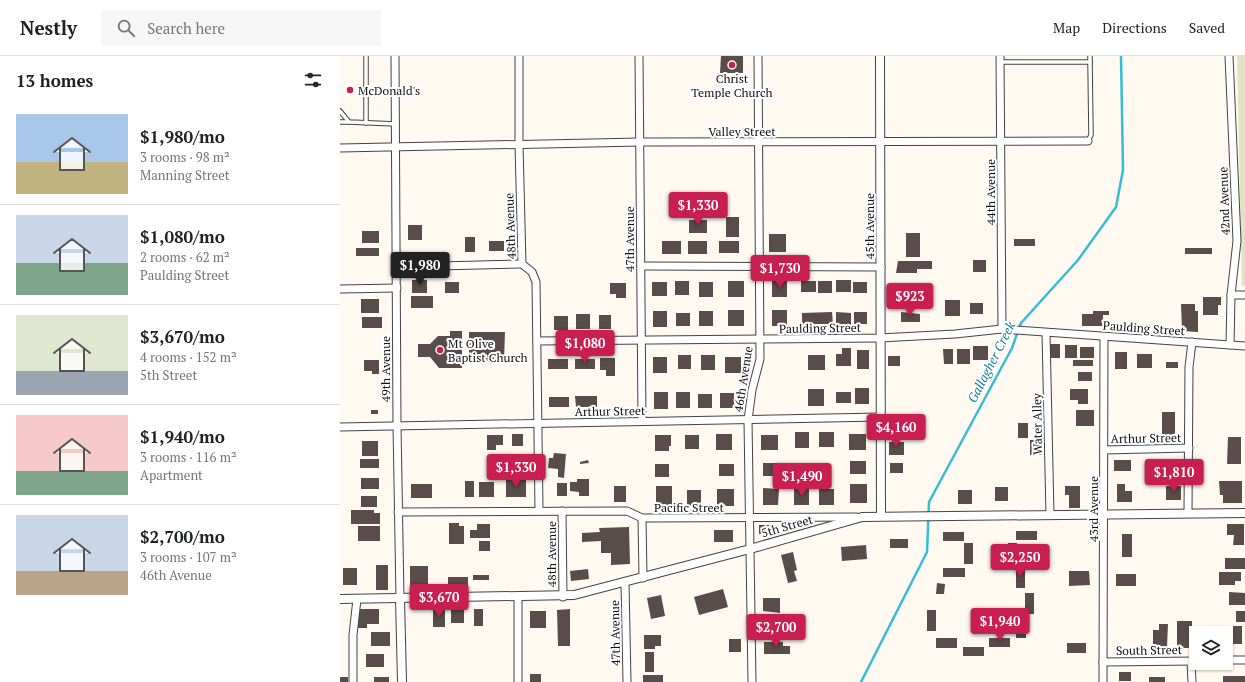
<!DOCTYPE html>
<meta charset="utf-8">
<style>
body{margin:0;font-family:"PT Serif",serif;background:#f6f6f6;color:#202124;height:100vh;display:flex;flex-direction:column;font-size:15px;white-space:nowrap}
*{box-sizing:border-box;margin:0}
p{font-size:13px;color:#757577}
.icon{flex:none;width:22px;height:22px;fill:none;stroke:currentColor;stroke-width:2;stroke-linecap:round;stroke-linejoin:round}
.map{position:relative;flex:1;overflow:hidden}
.drawer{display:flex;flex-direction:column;background:#fff;width:340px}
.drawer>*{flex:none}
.tools{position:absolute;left:849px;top:570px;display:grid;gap:8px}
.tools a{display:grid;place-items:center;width:44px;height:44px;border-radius:0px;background:#fff;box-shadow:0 1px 3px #0004;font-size:20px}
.price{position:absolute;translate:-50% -34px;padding:0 9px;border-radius:4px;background:#c81f50;color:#fff;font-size:13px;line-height:26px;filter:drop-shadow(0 1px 2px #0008)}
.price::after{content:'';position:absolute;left:50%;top:24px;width:12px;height:9px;margin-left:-6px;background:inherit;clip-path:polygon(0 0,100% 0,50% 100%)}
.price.current{background:#222;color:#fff}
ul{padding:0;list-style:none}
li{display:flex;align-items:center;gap:12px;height:100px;padding:0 16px}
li+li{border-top:1px solid #e0e0e0}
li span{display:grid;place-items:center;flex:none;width:112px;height:80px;border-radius:0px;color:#555}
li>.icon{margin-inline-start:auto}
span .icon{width:48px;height:48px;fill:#fffc;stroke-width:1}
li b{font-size:17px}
h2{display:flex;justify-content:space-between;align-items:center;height:48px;padding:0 16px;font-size:17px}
header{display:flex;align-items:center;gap:24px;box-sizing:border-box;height:56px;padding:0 20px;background:#fff;border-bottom:1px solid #e0e0e0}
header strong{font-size:19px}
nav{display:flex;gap:22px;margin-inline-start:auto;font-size:14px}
.search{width:280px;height:36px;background:#f6f6f6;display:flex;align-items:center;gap:10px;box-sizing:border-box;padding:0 14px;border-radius:0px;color:#757577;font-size:15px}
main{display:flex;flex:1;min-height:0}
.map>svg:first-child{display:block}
.cemetery{fill:#e1e3c1}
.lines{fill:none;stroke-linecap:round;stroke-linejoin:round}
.stream{stroke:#36bcd5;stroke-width:2.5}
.building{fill:#594d4b}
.service-casing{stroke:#434343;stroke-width:5.5}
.minor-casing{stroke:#434343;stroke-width:9}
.tertiary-casing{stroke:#434343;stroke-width:10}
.service{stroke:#fff;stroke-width:3.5}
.minor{stroke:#fff;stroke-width:7}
.tertiary{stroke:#fff;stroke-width:8}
.poi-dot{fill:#c81f50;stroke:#fff;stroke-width:1.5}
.labels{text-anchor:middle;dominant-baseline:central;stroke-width:4;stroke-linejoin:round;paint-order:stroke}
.poi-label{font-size:12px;fill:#101010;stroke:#fff;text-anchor:start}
.street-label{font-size:12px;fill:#101010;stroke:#fff}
.water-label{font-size:13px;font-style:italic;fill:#11809b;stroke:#fff}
</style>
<header>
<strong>Nestly</strong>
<div class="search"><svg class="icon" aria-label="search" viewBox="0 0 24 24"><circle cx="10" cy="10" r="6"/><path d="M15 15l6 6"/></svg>Search here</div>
<nav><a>Map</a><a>Directions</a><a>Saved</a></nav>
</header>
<main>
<section class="drawer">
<h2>13 homes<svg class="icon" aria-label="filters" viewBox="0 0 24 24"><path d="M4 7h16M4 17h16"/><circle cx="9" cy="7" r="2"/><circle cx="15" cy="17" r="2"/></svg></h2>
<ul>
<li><span style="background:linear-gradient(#a9c7e8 60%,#c2b280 0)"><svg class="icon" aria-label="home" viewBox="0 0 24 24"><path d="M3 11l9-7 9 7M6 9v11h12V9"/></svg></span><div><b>$1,980/mo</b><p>3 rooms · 98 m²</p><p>Manning Street</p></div></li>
<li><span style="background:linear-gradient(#c9d6e8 60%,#7fa58c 0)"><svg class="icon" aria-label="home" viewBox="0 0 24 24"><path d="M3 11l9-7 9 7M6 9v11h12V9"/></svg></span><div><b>$1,080/mo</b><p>2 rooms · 62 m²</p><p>Paulding Street</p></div></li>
<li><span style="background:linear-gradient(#dfe7d0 70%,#9aa5b1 0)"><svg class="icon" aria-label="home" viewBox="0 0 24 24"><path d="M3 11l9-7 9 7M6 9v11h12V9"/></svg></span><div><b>$3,670/mo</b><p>4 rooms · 152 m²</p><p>5th Street</p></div></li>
<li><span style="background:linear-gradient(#f6c9c9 70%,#7fa58c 0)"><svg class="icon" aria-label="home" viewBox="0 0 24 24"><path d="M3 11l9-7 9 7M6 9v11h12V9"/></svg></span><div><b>$1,940/mo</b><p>3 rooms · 116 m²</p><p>Apartment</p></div></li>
<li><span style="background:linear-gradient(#c9d6e8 70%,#b9a48a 0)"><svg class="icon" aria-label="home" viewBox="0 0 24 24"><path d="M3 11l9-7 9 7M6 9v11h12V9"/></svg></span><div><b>$2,700/mo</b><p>3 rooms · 107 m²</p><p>46th Avenue</p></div></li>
</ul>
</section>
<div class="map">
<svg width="905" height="626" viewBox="0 0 905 626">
<rect width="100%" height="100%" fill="#fff9f2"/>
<polygon class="cemetery" points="897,0 905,0 905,230 902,230"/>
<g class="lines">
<polyline class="stream" points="521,626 587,496 589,446 672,292 681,267 738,204 776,151 783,114 781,0"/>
</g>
<g class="building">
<polygon points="381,0 403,0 403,17 380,17"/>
<rect x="386" y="161" width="13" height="20"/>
<rect x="349" y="164" width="18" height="13"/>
<rect x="68" y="169" width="14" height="15"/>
<rect x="22" y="175" width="17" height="12"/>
<rect x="566" y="177" width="14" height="24"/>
<rect x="429" y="178" width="17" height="18"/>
<rect x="125" y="181" width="10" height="15"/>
<rect x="674" y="183" width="21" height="7"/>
<rect x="149" y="185" width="15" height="10"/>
<rect x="322" y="185" width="19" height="13"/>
<rect x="348" y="185" width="19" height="13"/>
<rect x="379" y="185" width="20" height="12"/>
<rect x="16" y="192" width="23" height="8"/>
<rect x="845" y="192" width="27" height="6"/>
<rect x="633" y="204" width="13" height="12"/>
<polygon points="558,205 592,205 592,213 577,213 577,217 556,217"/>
<rect x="72" y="224" width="15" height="13"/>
<rect x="496" y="224" width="15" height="12"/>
<rect x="335" y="225" width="14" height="14"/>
<rect x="388" y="225" width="16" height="16"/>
<rect x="432" y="225" width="15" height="16"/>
<rect x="461" y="225" width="15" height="11"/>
<rect x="478" y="225" width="14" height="12"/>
<rect x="105" y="226" width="14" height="11"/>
<rect x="312" y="226" width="15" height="14"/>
<rect x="359" y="226" width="14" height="15"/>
<rect x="513" y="226" width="14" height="11"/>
<polygon points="270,227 286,227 286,242 276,242 276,238 270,238"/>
<rect x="71" y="240" width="22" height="12"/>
<rect x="556" y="240" width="21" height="10"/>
<polygon points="863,241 881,241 881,249 878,249 878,259 863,259"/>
<rect x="21" y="243" width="18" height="14"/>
<rect x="605" y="244" width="15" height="16"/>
<rect x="630" y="247" width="13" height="11"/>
<polygon points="841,248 855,248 855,255 858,255 858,276 842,275"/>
<rect x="388" y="254" width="16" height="16"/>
<rect x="432" y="254" width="15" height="16"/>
<rect x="313" y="255" width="14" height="16"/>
<rect x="359" y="255" width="14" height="15"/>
<polygon points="753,255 769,255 769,259 763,259 763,270 742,270 742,258 753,258"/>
<polygon points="492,256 493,268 462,268 462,257"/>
<polygon points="496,256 511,257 511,269 496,269"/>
<rect x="514" y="256" width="13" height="12"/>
<polygon points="561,256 580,258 580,266 561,266"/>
<rect x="336" y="257" width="14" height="13"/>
<rect x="236" y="258" width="14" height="15"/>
<rect x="259" y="259" width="12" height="14"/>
<rect x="214" y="260" width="14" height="14"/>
<rect x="22" y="261" width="20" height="11"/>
<polygon points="110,275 122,275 122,312 99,312 90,301 78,301 78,288 90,288 98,280 110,280"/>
<polygon points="129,276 165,276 164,305 129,305"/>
<rect x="710" y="288" width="10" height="14"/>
<rect x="725" y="289" width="12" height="13"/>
<rect x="633" y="290" width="15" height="14"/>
<rect x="740" y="291" width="14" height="11"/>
<polygon points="502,292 511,292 511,310 496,310 496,298 502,298"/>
<polygon points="603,293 613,293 613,308 604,308"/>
<rect x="617" y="293" width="13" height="15"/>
<rect x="517" y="294" width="12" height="19"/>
<rect x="775" y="296" width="12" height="17"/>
<rect x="797" y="298" width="15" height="14"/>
<rect x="338" y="299" width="13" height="14"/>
<rect x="361" y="299" width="14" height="15"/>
<rect x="468" y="299" width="17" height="15"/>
<rect x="548" y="300" width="12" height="10"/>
<rect x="313" y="301" width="14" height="16"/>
<rect x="385" y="301" width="16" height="16"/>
<polygon points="260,302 275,302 275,320 266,320 266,314 260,314"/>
<rect x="208" y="303" width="20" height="10"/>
<rect x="235" y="303" width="20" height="10"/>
<polygon points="24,304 39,304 39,318 32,318 32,315 24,315"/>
<rect x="733" y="304" width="20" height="6"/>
<rect x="826" y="306" width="12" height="6"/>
<rect x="738" y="316" width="14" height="9"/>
<rect x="515" y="332" width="14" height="16"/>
<rect x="468" y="333" width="16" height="17"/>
<polygon points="730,333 748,333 748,348 738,348 738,344 730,344"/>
<rect x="314" y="336" width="14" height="17"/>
<rect x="336" y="336" width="14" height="16"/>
<rect x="496" y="336" width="15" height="11"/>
<rect x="380" y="337" width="14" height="15"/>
<rect x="358" y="338" width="14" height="14"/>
<polygon points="235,340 257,340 257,351 236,351"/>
<rect x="209" y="341" width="20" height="10"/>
<rect x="31" y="354" width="7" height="4"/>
<rect x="736" y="354" width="18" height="16"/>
<rect x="822" y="356" width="13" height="23"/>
<rect x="549" y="367" width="15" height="13"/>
<rect x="678" y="367" width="10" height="15"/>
<rect x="455" y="376" width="14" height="16"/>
<rect x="479" y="376" width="15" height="15"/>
<rect x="172" y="378" width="11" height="12"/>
<rect x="376" y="378" width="16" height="16"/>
<rect x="509" y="378" width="17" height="16"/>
<polygon points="147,379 163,379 163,389 156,389 156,394 147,394"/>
<polygon points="315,379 331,379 331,390 329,390 329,395 315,395"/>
<rect x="345" y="379" width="14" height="14"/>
<rect x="421" y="379" width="17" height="15"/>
<polygon points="888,381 901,381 901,408 887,408"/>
<rect x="690" y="384" width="11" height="15"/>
<rect x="22" y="385" width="16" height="15"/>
<rect x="549" y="386" width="15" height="13"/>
<polygon points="214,397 226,398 224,422 218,421 218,413 208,412 209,402 213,402"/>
<polygon points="166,400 180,400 180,406 186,406 186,415 166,415"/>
<rect x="20" y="403" width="19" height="9"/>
<polygon points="248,404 249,407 240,408 240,406"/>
<rect x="774" y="404" width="17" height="11"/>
<rect x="510" y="405" width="16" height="13"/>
<rect x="423" y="407" width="15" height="13"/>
<rect x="550" y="407" width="13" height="10"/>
<rect x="315" y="408" width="14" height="13"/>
<rect x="379" y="408" width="15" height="12"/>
<rect x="21" y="422" width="18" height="11"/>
<polygon points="237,423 249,423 249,440 239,440 239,436 230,435 230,426 237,426"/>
<rect x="166" y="424" width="20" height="17"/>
<rect x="125" y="425" width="9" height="16"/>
<polygon points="879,425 902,425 902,447 883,447 883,439 880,439"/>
<rect x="139" y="426" width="15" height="15"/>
<rect x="217" y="427" width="10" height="13"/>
<rect x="71" y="428" width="21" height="14"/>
<rect x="510" y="428" width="17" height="19"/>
<polygon points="777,428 785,428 785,435 792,435 792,446 777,446"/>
<rect x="274" y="430" width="12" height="16"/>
<rect x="316" y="430" width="16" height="19"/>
<polygon points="725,430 740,430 740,452 729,452 729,439 725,439"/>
<rect x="826" y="430" width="15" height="14"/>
<rect x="655" y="431" width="13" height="14"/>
<polygon points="423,432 439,433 438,449 423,449"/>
<rect x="377" y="433" width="17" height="17"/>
<rect x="454" y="433" width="15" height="16"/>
<rect x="479" y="433" width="15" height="16"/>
<rect x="347" y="434" width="14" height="16"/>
<rect x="618" y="434" width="14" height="14"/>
<rect x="21" y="440" width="16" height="11"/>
<polygon points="11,454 34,454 34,457 40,457 40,468 11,468"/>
<polygon points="109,467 119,467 119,470 124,470 124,488 109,488"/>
<polygon points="137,468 150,468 150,482 130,482 130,474 137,474"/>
<polygon points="887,468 904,468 904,489 893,489 894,479 887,479"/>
<rect x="419" y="469" width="14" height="9"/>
<rect x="18" y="470" width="22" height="15"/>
<polygon points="289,471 290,508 271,509 271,497 261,497 261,485 242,486 242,477 260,476 259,472"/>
<rect x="374" y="474" width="19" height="12"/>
<rect x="676" y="475" width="21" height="9"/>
<rect x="603" y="476" width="21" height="9"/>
<rect x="782" y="478" width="10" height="23"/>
<rect x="550" y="483" width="18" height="9"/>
<rect x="139" y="485" width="11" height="10"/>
<rect x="624" y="487" width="9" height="21"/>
<rect x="668" y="487" width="9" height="20"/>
<polygon points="526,489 527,503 502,505 501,491"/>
<polygon points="453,496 457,514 454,515 457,525 448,527 441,499"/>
<rect x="885" y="502" width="20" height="11"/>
<rect x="36" y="509" width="12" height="25"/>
<rect x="70" y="510" width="18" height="20"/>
<rect x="3" y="512" width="14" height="17"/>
<rect x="603" y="512" width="22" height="9"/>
<rect x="676" y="512" width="9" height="20"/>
<polygon points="248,513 249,523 231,525 230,515"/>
<polygon points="729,515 749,515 750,529 729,530"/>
<polygon points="879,516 901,516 901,525 895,525 895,529 879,529"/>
<rect x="776" y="518" width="20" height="12"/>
<rect x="133" y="519" width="16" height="5"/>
<rect x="108" y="521" width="20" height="15"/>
<polygon points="597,527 605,528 604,538 596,538"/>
<polygon points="383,533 388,551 359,559 354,541"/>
<polygon points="889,536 905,537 905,549 889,549"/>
<rect x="685" y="537" width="9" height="21"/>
<polygon points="321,539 325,560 311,563 307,542"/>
<polygon points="423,542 440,542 440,557 423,555"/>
<polygon points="19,553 39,553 39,568 27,568 27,572 14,572 13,560 19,560"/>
<rect x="93" y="553" width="12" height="18"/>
<rect x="134" y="553" width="9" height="17"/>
<polygon points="230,553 230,590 218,590 217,554"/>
<rect x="111" y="554" width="13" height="13"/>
<rect x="587" y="554" width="9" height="21"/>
<rect x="190" y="555" width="16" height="17"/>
<rect x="896" y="555" width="9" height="11"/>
<rect x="422" y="561" width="10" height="13"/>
<rect x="676" y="561" width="10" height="21"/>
<rect x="837" y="565" width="15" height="27"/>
<polygon points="819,568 828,568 827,591 813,591 813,574 819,574"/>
<rect x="893" y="570" width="9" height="18"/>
<rect x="31" y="576" width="19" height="14"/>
<polygon points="304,579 321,579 321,590 315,590 315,593 304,593"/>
<rect x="596" y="582" width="21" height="10"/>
<rect x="649" y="582" width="21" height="9"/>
<rect x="389" y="583" width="12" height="13"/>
<polygon points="424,586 443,586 443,590 450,590 450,598 424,598"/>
<rect x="727" y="587" width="19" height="10"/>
<rect x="623" y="591" width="21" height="9"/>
<rect x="305" y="596" width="9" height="20"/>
<rect x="26" y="598" width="18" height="13"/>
<rect x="779" y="616" width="12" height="9"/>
<rect x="190" y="618" width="11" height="8"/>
<rect x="303" y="619" width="20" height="7"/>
<rect x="883" y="620" width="22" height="6"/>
<rect x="0" y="621" width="8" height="5"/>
<rect x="34" y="621" width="15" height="5"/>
<rect x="809" y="621" width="16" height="5"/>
</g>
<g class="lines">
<defs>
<g id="service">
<polyline points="661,6 750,6 750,0"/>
<polyline points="0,55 9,66 56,68"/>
<polyline points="0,66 9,66"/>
<polyline points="26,67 26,0"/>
<polyline points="748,85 751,79 750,6"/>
</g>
<g id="minor">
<polyline points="55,0 57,369 60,542"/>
<polyline points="179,0 179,88 182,208 192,216 196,226 199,454"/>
<polyline points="299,0 302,365"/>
<polyline points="660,0 662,273"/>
<polyline points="889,0 897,185 891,239 890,289"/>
<polyline points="0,92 300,86 748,85"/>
<polyline points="301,210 541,211"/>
<polyline points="57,211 182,208"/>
<polyline points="0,233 57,232"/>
<polyline points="891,239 905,239"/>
<polyline points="706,277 710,459"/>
<polyline points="197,285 540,282 615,278 662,273 905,290"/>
<polyline points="0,371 540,361"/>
<polyline points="764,394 849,392"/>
<polyline points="222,455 223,541"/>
<polyline points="58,456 287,455 302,462 516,461"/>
<polyline points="848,457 849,311 852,286"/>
<polyline points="302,462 303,522"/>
<polyline points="285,527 287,626"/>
<polyline points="178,541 178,626"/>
<polyline points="886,604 905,604"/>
<polyline points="851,605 852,626"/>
<polyline points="763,606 856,605"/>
<polyline points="13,626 13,579 17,543"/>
<polyline points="412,626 408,364 412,334 420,303 418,0"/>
<polyline points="763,626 764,281"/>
</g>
<g id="tertiary">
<polyline points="540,0 541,460"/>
<polyline points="60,542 62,626"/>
<polyline points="0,543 234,539 410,493 522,461 905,457"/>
</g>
</defs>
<use href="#service" class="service-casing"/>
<use href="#minor" class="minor-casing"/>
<use href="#tertiary" class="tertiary-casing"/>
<use href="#service" class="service"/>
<use href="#minor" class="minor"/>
<use href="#tertiary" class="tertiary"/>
</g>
<g class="poi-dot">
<circle cx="392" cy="9" r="4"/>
<circle cx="10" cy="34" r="4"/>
<circle cx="100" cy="294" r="4"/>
</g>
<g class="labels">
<g class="poi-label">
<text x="392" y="22" text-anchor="middle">Christ<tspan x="392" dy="14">Temple Church</tspan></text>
<text x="18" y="34">McDonald's</text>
<text x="108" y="287">Mt Olive<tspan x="108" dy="14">Baptist Church</tspan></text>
</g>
<g class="street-label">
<text x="402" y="75">Valley Street</text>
<text transform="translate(650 136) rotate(-90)">44th Avenue</text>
<text transform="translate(884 145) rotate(-92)">42nd Avenue</text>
<text transform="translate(170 170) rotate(-92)">48th Avenue</text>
<text transform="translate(529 170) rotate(-90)">45th Avenue</text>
<text transform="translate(289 183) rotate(-90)">47th Avenue</text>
<text transform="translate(480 272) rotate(-1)">Paulding Street</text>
<text transform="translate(804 272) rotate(4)">Paulding Street</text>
<text transform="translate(45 313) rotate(-90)">49th Avenue</text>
<text transform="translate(403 323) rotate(-81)">46th Avenue</text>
<text transform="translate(270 355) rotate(-1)">Arthur Street</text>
<text transform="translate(697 368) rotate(-91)">Water Alley</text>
<text transform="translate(806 382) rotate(-1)">Arthur Street</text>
<text x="349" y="451">Pacific Street</text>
<text transform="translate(753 453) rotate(-90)">43rd Avenue</text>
<text transform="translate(447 470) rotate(-16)">5th Street</text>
<text transform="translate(211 498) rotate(-90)">48th Avenue</text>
<text transform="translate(275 577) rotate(-91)">47th Avenue</text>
<text transform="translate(809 594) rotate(-1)">South Street</text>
</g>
<g class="water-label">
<text transform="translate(651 306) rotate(-63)">Gallagher Creek</text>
</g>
</g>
</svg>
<div class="tools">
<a><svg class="icon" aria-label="layers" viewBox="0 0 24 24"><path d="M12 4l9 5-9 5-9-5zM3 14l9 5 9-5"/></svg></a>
</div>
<b class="price" style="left:358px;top:170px">$1,330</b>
<b class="price current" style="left:80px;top:230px">$1,980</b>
<b class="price" style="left:440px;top:233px">$1,730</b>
<b class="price" style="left:570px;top:261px">$923</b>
<b class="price" style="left:245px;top:308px">$1,080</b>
<b class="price" style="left:556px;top:392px">$4,160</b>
<b class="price" style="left:176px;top:432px">$1,330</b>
<b class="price" style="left:834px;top:437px">$1,810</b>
<b class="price" style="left:462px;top:441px">$1,490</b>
<b class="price" style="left:680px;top:522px">$2,250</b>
<b class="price" style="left:99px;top:562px">$3,670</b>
<b class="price" style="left:660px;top:586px">$1,940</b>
<b class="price" style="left:436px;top:592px">$2,700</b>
</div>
</main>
